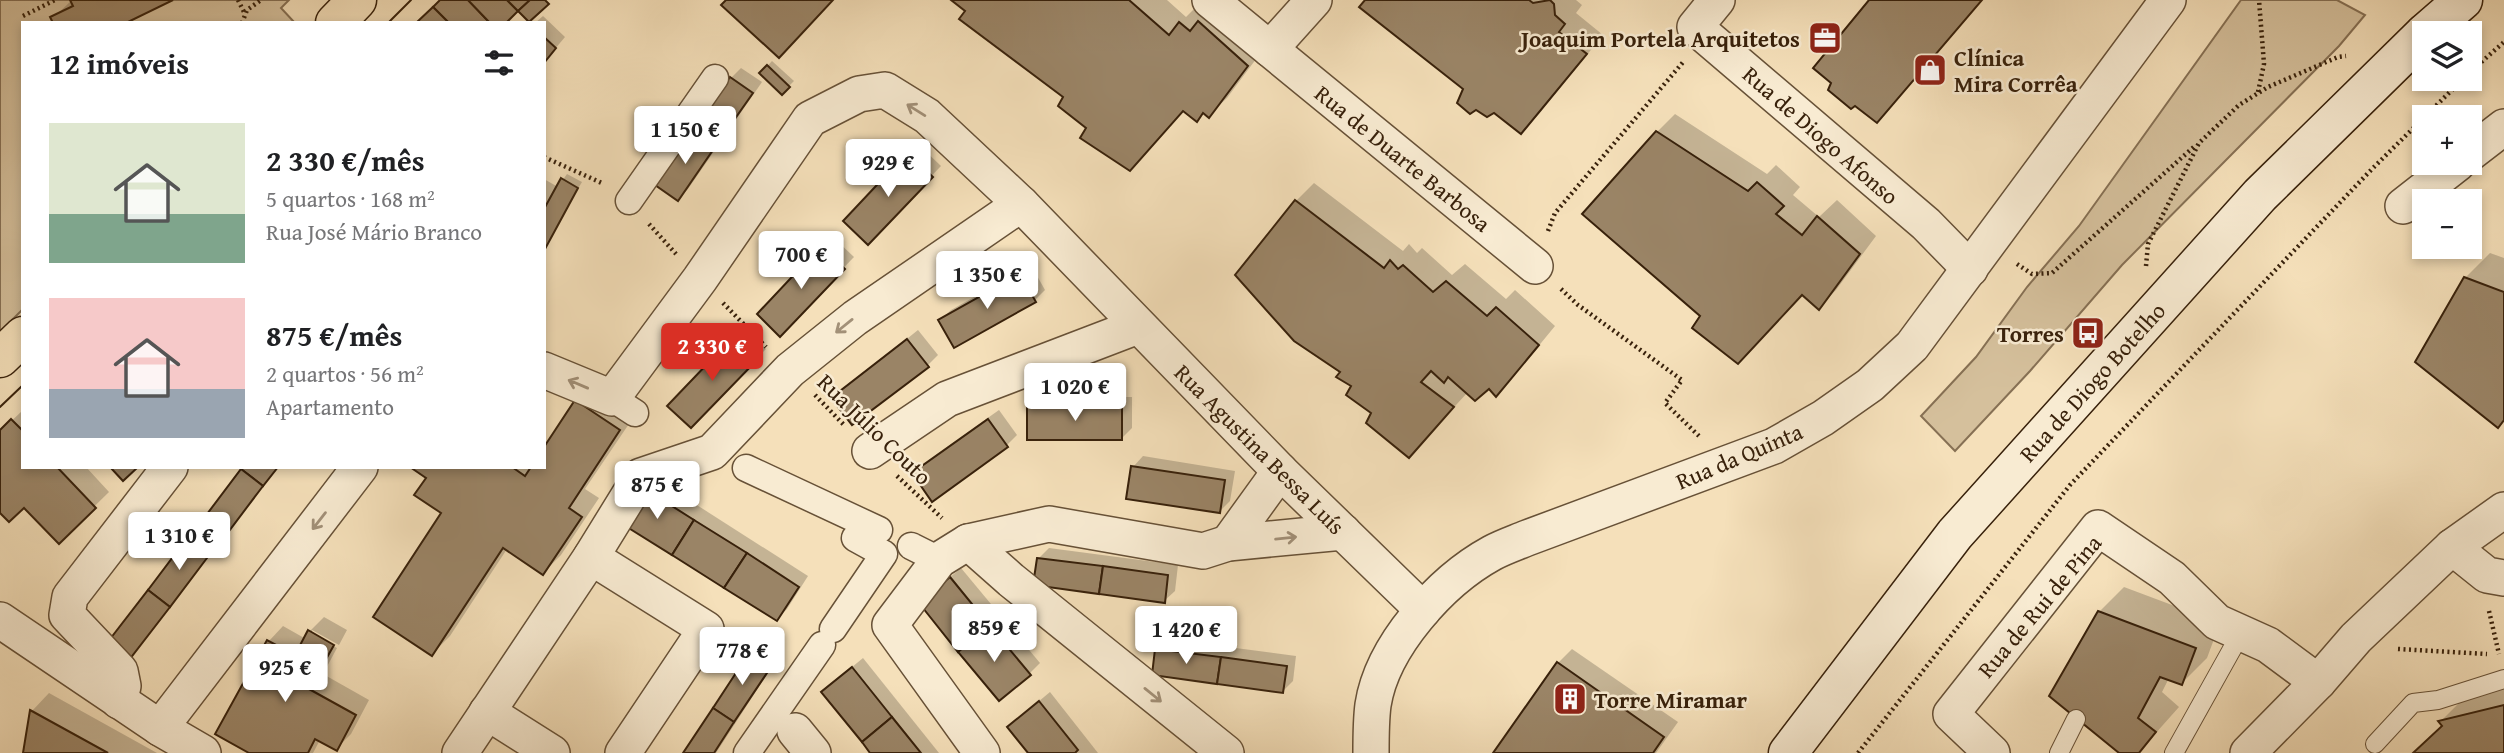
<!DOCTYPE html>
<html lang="pt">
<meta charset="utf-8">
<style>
body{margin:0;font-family:"Gentium Book Plus",serif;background:#f6f6f6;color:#202124;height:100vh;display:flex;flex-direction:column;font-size:26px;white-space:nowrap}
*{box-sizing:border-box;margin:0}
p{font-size:23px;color:#757577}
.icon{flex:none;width:38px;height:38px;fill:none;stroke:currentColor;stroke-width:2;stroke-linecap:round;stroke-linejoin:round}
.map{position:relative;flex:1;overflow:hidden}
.drawer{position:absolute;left:21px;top:21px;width:525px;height:448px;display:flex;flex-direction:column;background:#fff;border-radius:0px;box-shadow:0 4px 10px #0003}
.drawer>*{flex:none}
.fabs{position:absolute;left:2412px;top:21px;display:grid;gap:14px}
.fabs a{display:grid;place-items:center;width:70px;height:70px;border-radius:0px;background:#fff;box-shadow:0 4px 10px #0003;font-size:35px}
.price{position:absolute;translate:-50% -60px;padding:0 16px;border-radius:7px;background:#fff;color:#222;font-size:23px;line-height:46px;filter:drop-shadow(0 2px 4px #0008)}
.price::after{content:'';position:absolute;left:50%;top:42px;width:21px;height:16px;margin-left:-10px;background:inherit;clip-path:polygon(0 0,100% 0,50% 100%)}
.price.current{background:#d93025;color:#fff}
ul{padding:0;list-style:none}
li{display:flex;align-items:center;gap:21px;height:175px;padding:0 28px}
li span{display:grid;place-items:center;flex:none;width:196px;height:140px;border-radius:0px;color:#555}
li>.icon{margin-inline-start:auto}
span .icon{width:84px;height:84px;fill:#fffc;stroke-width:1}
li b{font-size:30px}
h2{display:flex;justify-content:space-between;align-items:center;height:84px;padding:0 28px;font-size:30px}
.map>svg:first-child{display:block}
.green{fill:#d5c09c;stroke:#867054;stroke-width:2}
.shadow{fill:#0003}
.building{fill:#9a8466;stroke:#38210b;stroke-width:2}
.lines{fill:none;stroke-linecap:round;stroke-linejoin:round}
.service-casing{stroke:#675137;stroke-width:20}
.pedestrian-casing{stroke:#675137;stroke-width:29}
.minor-casing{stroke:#675137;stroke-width:38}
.secondary-casing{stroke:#38210b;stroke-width:41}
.primary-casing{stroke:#38210b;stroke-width:41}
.path{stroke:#38210b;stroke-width:4.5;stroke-dasharray:2 3.5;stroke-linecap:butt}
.service{stroke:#f8ebd2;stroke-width:18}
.pedestrian{stroke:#f8ebd2;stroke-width:26}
.minor{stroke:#f8ebd2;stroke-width:35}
.secondary{stroke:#f8ebd2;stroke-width:38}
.primary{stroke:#f5e0ba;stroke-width:38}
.tram{stroke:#38210b;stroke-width:2}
.oneway{stroke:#a29078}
.labels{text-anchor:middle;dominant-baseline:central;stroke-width:5;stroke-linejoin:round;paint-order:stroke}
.poi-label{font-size:23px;font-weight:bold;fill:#38210b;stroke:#f8ebd2;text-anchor:end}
.street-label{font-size:23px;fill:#38210b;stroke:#f8ebd2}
</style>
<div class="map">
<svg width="2504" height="753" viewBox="0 0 2504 753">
<rect width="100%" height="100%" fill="#f5e0ba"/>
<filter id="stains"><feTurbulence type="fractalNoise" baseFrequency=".00286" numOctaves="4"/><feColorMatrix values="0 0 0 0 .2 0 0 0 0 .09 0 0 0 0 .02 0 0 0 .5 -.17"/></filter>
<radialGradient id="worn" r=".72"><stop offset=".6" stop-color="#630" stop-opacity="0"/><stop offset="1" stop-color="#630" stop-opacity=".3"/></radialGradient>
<g class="green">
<polygon points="0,0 289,0 281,8 295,23 23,23 23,309 0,332"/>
<polygon points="2241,0 2337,0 2365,15 2339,46 2122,265 2030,371 1955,451 1921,416 1976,357 2027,287 2079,226"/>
</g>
<g class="shadow">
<polygon points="169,0 53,18 72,0"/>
<polygon points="954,0 1167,0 1186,17 1198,5 1265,47 1227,98 1209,115 1204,112 1197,119 1184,110 1130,169 1088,128 1065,97"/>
<polygon points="1367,0 1576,0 1582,5 1576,13 1603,35 1539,114 1521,132 1465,88"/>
<polygon points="1871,0 1982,0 1877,121"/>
<polygon points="543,16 565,37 544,62 544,23 535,23"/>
<polygon points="772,61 794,81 782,93 761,73"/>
<polygon points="741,68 762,82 688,189 678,199 731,78"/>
<polygon points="1675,114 1767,174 1776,165 1800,187 1793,195 1819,217 1837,200 1876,236 1836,290 1819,307 1803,293 1702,316 1657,132"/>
<polygon points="918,144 941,166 868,242 845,220"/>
<polygon points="567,174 582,182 544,246 544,179 558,187"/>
<polygon points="1314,183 1403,251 1409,244 1417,253 1422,248 1452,275 1465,264 1506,299 1515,290 1555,326 1514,376 1496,394 1489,387 1468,392 1409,456 1342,371 1296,201"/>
<polygon points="833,237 854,257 780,334 759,314"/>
<polygon points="2490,253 2504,258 2504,419 2465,278"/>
<polygon points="1031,265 1045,290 1035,300 940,320 951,310"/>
<polygon points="744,329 766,349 691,426 670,406"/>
<polygon points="918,330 938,355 928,365 833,398"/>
<polygon points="1039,397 1132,397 1132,428 1122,438 1029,408"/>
<polygon points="577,402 637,412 585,489 599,498 561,555 543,573 507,549 450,636 432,654 444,513 428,477 413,467 544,467"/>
<polygon points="23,410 23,467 86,467 109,492 59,541 24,506 0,510 0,432"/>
<polygon points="999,410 1017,435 1007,445 932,499 914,473 924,463"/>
<polygon points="1143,456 1235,471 1230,501 1220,511 1133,467"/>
<polygon points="244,467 278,467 223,536"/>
<polygon points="653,477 808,576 787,609 777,619 622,521"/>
<polygon points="200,528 219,543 129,658 110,643"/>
<polygon points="1049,548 1178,565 1175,591 1164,601 1039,558"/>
<polygon points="961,568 1040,663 1030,673 931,593"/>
<polygon points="2124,587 2220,623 2207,658 2182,683 2169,678 2162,692 2179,707 2138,753 2122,753 2099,612"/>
<polygon points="324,617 347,630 339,645 312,630 312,634 337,648 323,674 369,700 351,734 336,749 320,740 313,753 252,753 269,641 283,626 306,639 310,631"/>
<polygon points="1167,639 1296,656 1293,681 1283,691 1157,650"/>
<polygon points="760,644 779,656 716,753 686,753 750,654"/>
<polygon points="1572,649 1678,722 1656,753 1495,753 1558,663"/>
<polygon points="863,658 939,753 873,753 834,682"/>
<polygon points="2504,689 2504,753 2413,753 2443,725 2441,721 2462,700"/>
<polygon points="1050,692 1098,753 1030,753 1020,717"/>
<polygon points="49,693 157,753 24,753 32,711"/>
</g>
<g class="building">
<polygon points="70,0 173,0 126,23 53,23 50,17 73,6"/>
<polygon points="440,0 468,0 490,23 449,23 433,7"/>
<polygon points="468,0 507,0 518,11 506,23 490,23"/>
<polygon points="507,0 530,0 518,11"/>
<polygon points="530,0 545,0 549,4 529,22 518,11"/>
<polygon points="726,0 833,0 779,58 721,5"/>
<polygon points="951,0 1129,0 1169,35 1179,22 1190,31 1198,21 1248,66 1209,118 1203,113 1197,122 1183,111 1130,171 1080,138 1086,128 1058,106 1063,97 959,19 965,11"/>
<polygon points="1365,0 1529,0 1533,3 1550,0 1554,4 1555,15 1565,24 1559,32 1587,54 1521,134 1494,113 1487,117 1476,110 1470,114 1457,103 1463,89 1359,7"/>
<polygon points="1869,0 1982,0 1877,123 1855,106 1851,109 1828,90 1831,83 1813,68"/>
<polygon points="433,7 449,23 416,23"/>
<polygon points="544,37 556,48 544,63"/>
<polygon points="767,65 790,87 782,95 759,73"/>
<polygon points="730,77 753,93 715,147 692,131"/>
<polygon points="692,131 715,147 678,201 655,185"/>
<polygon points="1656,131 1748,191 1757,182 1784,206 1776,214 1802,235 1817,216 1860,254 1819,310 1802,295 1738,364 1692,328 1700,316 1582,214"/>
<polygon points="907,153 933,177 868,245 843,221"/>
<polygon points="561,178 578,188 545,249 544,209"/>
<polygon points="1295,200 1384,268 1390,260 1398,269 1403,265 1433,292 1446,281 1487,316 1496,307 1539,345 1496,397 1489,389 1475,401 1448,377 1444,383 1431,371 1421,382 1454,407 1409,458 1366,423 1371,413 1346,395 1351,386 1336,377 1340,372 1294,341 1235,275"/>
<polygon points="821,246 845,269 780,337 757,314"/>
<polygon points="1020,274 1036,302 954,348 938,320"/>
<polygon points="2464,277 2504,292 2504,420 2498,428 2415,362"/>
<polygon points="733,337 757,360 691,428 667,406"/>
<polygon points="907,339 929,367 852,425 831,398"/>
<polygon points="575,400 620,430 569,508 582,517 543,575 503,548 432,656 373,617 441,513 414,495 426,478 410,467 512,467 525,476 531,467 544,467 544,447"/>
<polygon points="1122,406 1122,440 1027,440 1027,407"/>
<polygon points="11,419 23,431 23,467 57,467 96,508 59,544 24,508 9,522 0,513 0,430"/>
<polygon points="988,419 1008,447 932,502 912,473"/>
<polygon points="1131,466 1225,480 1220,513 1126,499"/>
<polygon points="110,467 138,467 123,481"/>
<polygon points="242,467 278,467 263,486 241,469"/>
<polygon points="241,469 263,486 223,539 201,522"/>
<polygon points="642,487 694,520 672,555 619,522"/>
<polygon points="694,520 747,553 724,588 672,555"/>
<polygon points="188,537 210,554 170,607 148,590"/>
<polygon points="747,553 799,587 777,621 724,588"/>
<polygon points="1037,558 1103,566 1099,594 1033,585"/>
<polygon points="1103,566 1168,575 1165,603 1099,594"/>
<polygon points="950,577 990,626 958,652 919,603"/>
<polygon points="148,590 170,607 129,660 107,643"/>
<polygon points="2098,611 2196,648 2182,685 2160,677 2138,718 2156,732 2139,753 2119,753 2049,696"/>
<polygon points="990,626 1031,675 999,701 958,652"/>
<polygon points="308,630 334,645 309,689 356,715 337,751 315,739 308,753 249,753 215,734 267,640 295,655"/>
<polygon points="1155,649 1221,657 1217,684 1152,675"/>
<polygon points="749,653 771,667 734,722 713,708"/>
<polygon points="1221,657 1287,666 1283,693 1217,684"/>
<polygon points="1557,662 1664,737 1653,753 1493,753"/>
<polygon points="852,667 892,717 862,742 821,692"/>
<polygon points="1039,701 1078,750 1075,753 1028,753 1007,727"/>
<polygon points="2504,705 2504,753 2413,753 2442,726 2438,721"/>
<polygon points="713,708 734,722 714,753 683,753"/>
<polygon points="30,710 108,753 23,753"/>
<polygon points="892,717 921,753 870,753 862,742"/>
</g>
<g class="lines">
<defs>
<g id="service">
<polyline points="2375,744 2413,703 2438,700 2504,679"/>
<polyline points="2059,753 2076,719"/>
<polyline points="2174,753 2241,633"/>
</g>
<g id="pedestrian">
<polyline points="629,201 715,78"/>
<polyline points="612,398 635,413"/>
<polyline points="746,468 879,530"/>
<polyline points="911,546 939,560"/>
<polyline points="833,629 884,554 855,538 864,526"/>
<polyline points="747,753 822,645"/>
</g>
<g id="minor">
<polyline points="1210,0 1535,266"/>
<polyline points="1717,0 1695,27 1926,224 1970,269"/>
<polyline points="1270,49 1314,0"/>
<polyline points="2469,154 2504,127"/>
<polyline points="2403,206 2458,163"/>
<polyline points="544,370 612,398 700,279 810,119 859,94 885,90 927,116 1021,204 1280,471 1423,610"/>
<polyline points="870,451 947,399 1138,326"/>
<polyline points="968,542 1011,580 1226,753"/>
<polyline points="1228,543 1280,471"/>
<polyline points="2452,547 2487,575 2504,578"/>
<polyline points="591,557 706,629 623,753"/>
<polyline points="0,620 160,728 203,753"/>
<polyline points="119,701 123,686 120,671 67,615 70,597 170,467"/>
<polyline points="487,712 552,753"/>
<polyline points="160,728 360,467"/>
<polyline points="795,731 813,753"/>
<polyline points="460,753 591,557 641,476 712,452 790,370 855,318 1021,204"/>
<polyline points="982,753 890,625 939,560 968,542 1049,524 1203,551 1228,543 1343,532"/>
<path d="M1371 753C1371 737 1371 720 1373 705 1382 646 1441 581 1492 553 1503 547 1515 543 1527 538L1774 446 1823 418 1870 385 1912 346 2168 0"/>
<polyline points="1992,753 1951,714 2098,528 2172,578 2217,622 2268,645 2318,682"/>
<polyline points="2248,753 2318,682 2356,638 2452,547 2504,510"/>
</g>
<g id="secondary">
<polyline points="2425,33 2463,0"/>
<polyline points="1788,753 1955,534 2260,195 2424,34"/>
</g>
<g id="primary">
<polyline points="335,23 357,0"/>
<polyline points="0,358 23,336"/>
</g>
</defs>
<use href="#service" class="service-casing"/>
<use href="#pedestrian" class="pedestrian-casing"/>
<use href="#minor" class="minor-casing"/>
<use href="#secondary" class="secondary-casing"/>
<use href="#primary" class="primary-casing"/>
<g class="path">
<polyline points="238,0 245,14"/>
<polyline points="23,16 55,0"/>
<polyline points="242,23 247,10 261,0"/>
<polyline points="2469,73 2504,42"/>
<polyline points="2258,92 2264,64 2259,0"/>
<polyline points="544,157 604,184"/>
<polyline points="649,224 676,254"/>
<polyline points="1548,231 1555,213 1684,61"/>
<polyline points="2017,264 2032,274 2052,273 2196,145"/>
<polyline points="2146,266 2148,244 2199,143 2239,105 2268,87 2338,57 2346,56"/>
<polyline points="1561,289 1578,305 1682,380 1665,403 1700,437"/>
<polyline points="723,303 766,347"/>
<polyline points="815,395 845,426"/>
<polyline points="897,476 942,518"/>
<polyline points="2489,611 2499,654"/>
<polyline points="2398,649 2487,654"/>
<polyline points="1858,753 2070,485 2372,169 2463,79"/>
</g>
<use href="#service" class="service"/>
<use href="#pedestrian" class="pedestrian"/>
<use href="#minor" class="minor"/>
<use href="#secondary" class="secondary"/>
<use href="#primary" class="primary"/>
<g class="tram">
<polyline points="388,23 411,0"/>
<polyline points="0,407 23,385"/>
</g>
</g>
<defs><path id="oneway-shaft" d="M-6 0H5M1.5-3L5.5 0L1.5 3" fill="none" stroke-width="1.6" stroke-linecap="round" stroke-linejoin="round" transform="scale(1.75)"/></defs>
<g class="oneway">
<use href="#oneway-shaft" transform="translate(916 110) rotate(-148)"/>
<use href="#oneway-shaft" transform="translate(844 326) rotate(141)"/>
<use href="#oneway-shaft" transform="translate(578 384) rotate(-157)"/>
<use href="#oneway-shaft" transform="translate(319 521) rotate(128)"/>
<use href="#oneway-shaft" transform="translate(1286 538) rotate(-6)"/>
<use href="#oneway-shaft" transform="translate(1153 695) rotate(39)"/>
</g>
<defs>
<symbol id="office-square" viewBox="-11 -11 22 22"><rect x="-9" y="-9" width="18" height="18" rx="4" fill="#8f2418" stroke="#f8ebd2"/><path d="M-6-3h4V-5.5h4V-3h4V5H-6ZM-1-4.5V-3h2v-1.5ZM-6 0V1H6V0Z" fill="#fff"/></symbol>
<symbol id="shop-square" viewBox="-11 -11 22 22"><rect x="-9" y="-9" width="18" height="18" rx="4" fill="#8f2418" stroke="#f8ebd2"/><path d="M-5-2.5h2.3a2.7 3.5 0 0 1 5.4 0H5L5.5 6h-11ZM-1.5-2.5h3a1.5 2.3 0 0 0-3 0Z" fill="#fff"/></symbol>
<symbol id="bus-square" viewBox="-11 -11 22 22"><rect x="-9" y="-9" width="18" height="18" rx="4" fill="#8f2418" stroke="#f8ebd2"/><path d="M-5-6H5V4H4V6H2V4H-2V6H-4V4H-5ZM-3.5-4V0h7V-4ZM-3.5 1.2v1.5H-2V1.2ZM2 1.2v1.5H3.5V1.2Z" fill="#fff"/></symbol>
<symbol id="building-square" viewBox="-11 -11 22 22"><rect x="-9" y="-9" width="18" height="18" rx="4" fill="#8f2418" stroke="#f8ebd2"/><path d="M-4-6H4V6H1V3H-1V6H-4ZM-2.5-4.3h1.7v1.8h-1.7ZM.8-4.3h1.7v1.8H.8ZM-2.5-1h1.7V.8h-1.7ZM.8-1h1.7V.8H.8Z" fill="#fff"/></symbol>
</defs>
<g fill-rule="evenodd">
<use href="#office-square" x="1806" y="19" width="38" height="38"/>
<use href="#shop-square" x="1911" y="51" width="38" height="38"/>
<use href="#bus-square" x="2069" y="314" width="38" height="38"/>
<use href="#building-square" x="1551" y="680" width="38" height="38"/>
</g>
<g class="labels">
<g class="poi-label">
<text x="1800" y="38">Joaquim Portela Arquitetos</text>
<text x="1954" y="57" text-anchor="start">Clínica<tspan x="1954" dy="26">Mira Corrêa</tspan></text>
<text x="2064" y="333">Torres</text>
<text x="1594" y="699" text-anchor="start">Torre Miramar</text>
</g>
<g class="street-label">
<text transform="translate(1821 135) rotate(41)">Rua de Diogo Afonso</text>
<text transform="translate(1403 158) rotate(39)">Rua de Duarte Barbosa</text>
<text transform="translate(2092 382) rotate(-48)">Rua de Diogo Botelho</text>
<text transform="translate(875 429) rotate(44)">Rua Júlio Couto</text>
<text transform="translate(1260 449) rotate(45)">Rua Agustina Bessa Luís</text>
<text transform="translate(1739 456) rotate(-23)">Rua da Quinta</text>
<text transform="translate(2039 606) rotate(-50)">Rua de Rui de Pina</text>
</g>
</g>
<rect width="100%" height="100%" filter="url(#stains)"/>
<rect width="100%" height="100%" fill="url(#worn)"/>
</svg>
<div class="fabs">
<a><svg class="icon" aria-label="layers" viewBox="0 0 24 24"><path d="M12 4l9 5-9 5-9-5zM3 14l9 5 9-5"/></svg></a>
<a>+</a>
<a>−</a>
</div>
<b class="price" style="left:685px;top:166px">1 150 €</b>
<b class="price" style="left:888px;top:199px">929 €</b>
<b class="price" style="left:801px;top:291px">700 €</b>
<b class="price" style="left:987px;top:311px">1 350 €</b>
<b class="price current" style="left:712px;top:383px">2 330 €</b>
<b class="price" style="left:1075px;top:423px">1 020 €</b>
<b class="price" style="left:657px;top:521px">875 €</b>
<b class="price" style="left:179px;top:572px">1 310 €</b>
<b class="price" style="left:994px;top:664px">859 €</b>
<b class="price" style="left:1186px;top:666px">1 420 €</b>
<b class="price" style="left:742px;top:687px">778 €</b>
<b class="price" style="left:285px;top:704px">925 €</b>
<section class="drawer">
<h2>12 imóveis<svg class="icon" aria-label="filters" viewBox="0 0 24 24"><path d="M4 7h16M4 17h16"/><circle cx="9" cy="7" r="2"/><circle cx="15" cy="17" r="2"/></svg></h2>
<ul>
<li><span style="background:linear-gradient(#dfe7d0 65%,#7fa58c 0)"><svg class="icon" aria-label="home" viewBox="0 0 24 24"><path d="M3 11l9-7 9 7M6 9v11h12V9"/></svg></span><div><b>2 330 €/mês</b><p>5 quartos · 168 m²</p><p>Rua José Mário Branco</p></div></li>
<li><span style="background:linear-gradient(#f6c9c9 65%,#9aa5b1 0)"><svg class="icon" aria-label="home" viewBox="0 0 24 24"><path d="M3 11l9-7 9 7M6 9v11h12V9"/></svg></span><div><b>875 €/mês</b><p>2 quartos · 56 m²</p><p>Apartamento</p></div></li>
</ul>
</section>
</div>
